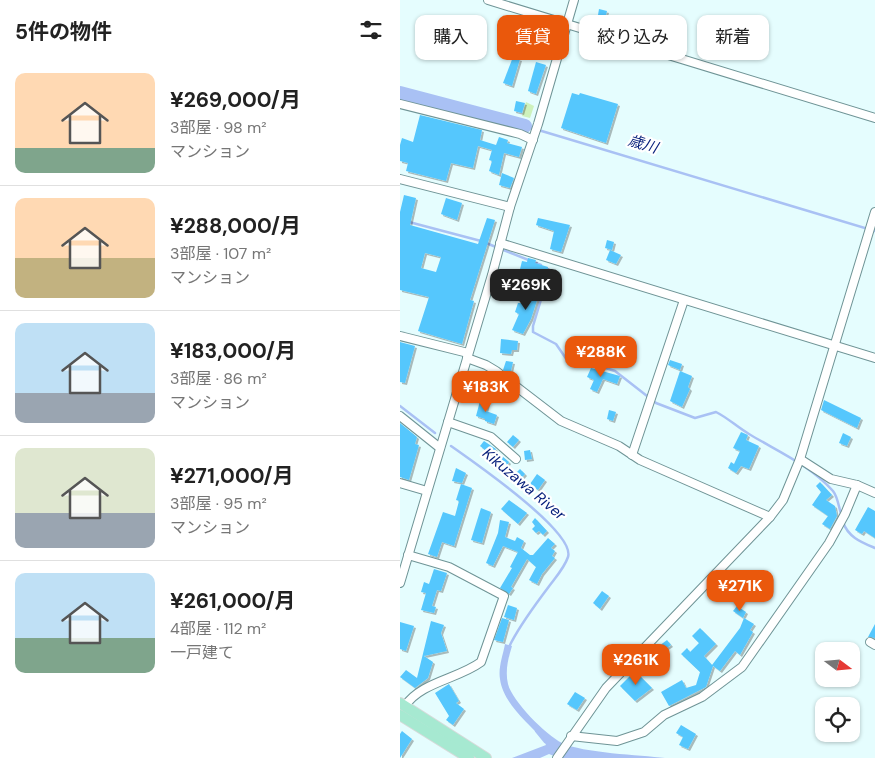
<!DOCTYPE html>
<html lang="ja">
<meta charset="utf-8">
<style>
body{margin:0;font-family:"DM Sans","Noto Sans JP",sans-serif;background:#f6f6f6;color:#222;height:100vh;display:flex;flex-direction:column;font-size:19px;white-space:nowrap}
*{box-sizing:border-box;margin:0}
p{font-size:16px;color:#767676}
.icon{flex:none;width:28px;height:28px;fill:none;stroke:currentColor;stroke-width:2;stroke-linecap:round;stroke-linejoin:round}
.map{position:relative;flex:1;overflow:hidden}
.panel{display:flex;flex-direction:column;background:#fff;width:400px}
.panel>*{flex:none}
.banner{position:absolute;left:15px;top:15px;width:385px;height:45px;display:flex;gap:10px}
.needle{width:32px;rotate:106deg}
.fabs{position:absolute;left:415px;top:642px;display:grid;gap:10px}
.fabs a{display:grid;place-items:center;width:45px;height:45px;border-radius:10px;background:#fff;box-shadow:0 1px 4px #0004;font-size:25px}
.price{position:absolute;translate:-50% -42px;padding:0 11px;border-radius:10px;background:#ea580c;color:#fff;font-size:16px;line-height:32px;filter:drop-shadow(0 1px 2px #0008)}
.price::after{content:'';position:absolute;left:50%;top:30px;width:15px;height:11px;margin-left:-8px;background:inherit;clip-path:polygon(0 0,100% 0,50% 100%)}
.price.selected{background:#222;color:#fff}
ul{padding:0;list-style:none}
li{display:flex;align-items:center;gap:15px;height:125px;padding:0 15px}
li+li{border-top:1px solid #e0e0e0}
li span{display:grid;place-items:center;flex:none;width:140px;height:100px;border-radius:10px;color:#555}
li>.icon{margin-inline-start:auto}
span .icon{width:60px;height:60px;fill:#fffc;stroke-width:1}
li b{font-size:21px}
h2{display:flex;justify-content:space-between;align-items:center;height:60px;padding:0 15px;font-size:21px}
.tag{padding:0 18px;border-radius:10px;background:#fff;box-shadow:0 1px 4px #0004;font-size:18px;line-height:45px}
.tag.selected{background:#ea580c;color:#fff}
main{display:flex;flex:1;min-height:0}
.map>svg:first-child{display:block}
.green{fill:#cef2bc}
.water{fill:#a9c1f4}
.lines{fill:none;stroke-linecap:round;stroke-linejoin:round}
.stream{stroke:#a9c1f4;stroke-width:2.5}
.river{stroke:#a9c1f4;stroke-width:14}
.building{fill:#55c7fd;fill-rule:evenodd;filter:url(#shadow)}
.minor-casing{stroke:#6f9496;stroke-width:10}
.major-casing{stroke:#d7dada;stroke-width:12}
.minor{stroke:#fff;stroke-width:8}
.major{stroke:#a6e9d1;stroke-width:10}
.labels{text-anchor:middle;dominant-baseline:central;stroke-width:4.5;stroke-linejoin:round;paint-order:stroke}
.water-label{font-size:15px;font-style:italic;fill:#051d7a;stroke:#fff}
</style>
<main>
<section class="panel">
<h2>5件の物件<svg class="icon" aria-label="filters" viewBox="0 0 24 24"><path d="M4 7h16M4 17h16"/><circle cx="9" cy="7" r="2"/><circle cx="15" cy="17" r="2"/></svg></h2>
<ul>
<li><span style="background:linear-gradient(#ffd9b3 75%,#7fa58c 0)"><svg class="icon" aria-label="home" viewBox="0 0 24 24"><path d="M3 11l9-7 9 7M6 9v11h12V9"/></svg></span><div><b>¥269,000/月</b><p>3部屋 · 98 m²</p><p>マンション</p></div></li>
<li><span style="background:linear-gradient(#ffd9b3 60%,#c2b280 0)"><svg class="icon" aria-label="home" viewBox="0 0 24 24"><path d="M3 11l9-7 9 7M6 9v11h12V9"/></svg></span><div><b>¥288,000/月</b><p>3部屋 · 107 m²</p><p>マンション</p></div></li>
<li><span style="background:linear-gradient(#bfe0f5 70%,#9aa5b1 0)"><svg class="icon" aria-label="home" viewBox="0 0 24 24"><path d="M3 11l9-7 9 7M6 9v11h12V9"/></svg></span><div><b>¥183,000/月</b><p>3部屋 · 86 m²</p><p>マンション</p></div></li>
<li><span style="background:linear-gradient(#dfe7d0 65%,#9aa5b1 0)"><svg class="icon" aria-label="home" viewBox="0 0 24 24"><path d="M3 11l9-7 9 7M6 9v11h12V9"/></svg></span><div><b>¥271,000/月</b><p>3部屋 · 95 m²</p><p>マンション</p></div></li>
<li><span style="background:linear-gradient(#bfe0f5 65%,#7fa58c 0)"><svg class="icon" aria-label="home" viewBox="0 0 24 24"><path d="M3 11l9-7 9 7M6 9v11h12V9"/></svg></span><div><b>¥261,000/月</b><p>4部屋 · 112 m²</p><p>一戸建て</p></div></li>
</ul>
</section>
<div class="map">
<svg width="475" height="758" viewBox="0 0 475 758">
<defs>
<filter id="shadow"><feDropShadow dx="2" dy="2" stdDeviation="0" flood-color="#0004"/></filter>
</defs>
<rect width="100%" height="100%" fill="#e5fdfe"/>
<polygon class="green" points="126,102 134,106 130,118 122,116"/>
<path class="water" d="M105 644 112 646C108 659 105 671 108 684 112 701 146 735 162 743 183 753 240 755 265 758H159L149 754 140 758H112L146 745 143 739C128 723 103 703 100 679 98 668 103 655 105 644Z"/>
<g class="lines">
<g class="stream">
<polyline points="125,126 475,231"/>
<polyline points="9,222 81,241"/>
<polyline points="86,243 141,265"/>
<path d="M146 268 150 270 133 326V332L156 344 167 360 177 366H199L215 371 256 403 295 418 316 412C328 418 337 427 349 434 377 451 410 465 433 491 438 497 439 509 442 517"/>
<polyline points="0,406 35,433"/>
<path d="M51 446C72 461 176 532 168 557 164 569 154 579 147 589 133 608 119 626 109 647"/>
<path d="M443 522C448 537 461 542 475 548"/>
<polyline points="136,731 145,742"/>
</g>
<polyline class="river" points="0,93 125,126"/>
</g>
<g class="building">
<polygon points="199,9 207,11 202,29 196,27"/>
<polygon points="124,17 157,27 149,55 138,51 143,34 129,29 124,45 116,43"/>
<polygon points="113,57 120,59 112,86 103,83"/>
<polygon points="136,62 146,65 136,94 128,91"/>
<polygon points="172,93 179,95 180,93 218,104 206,143 161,128"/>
<polygon points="116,101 125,103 122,113 114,111"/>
<polygon points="20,115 82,130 80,140 96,145 99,137 108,140 107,143 122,147 119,157 104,153 99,175 89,171 92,161 89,160 92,150 78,146 73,168 51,163 46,181 6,171 8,163 0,161 0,145 2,138 13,142"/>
<polygon points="102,173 114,178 110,188 99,185"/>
<path d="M4 195 16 198 10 225 78 244 87 218 95 220 70 300 74 301 62 344 18 331 29 297 0 290V212ZM25 253 41 257 36 272 21 268Z"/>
<polygon points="46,198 62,203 57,220 41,214"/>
<polygon points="138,218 170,225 161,252 150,249 154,231 136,225"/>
<polygon points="207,240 214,242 212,250 205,248"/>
<polygon points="210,250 221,255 216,264 206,260"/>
<polygon points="128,258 136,260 135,263 148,267 146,277 132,273 130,280 118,277 122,261 127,262"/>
<polygon points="129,288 140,291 131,319 123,334 112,330 119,314 115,312 118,303 122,303"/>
<polygon points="101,339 118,341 117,350 112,350 111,354 100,353"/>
<polygon points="0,342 15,346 5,383 0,382"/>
<polygon points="270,360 282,364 280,370 268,365"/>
<polygon points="106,361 113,362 110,375 103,370"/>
<polygon points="191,368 220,376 217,384 203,379 197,392 190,389 194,380 187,377"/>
<polygon points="74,371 84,374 76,401 66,398"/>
<polygon points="280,371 292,376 288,387 290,389 282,407 270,401"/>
<polygon points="424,400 461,418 457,428 421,410"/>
<polygon points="80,401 88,403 86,411 97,415 94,424 85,421 85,419 76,416"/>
<polygon points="209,410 216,412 213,421 207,419"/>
<polygon points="0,423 17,437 15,444 19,445 9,480 0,477"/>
<polygon points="341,432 348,435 346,440 359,446 349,469 341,466 336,473 328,468 331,462 334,464 340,451 333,448"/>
<polygon points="443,433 451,437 447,446 439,443"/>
<polygon points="113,435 119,440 113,447 107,442"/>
<polygon points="84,441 96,449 91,455 80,446"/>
<polygon points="130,450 132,459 125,460 124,451"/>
<polygon points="102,456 109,462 104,470 97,464"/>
<polygon points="56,468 66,473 62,483 52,481"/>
<polygon points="120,469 125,474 120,480 114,475"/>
<polygon points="137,474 145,480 138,490 130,484"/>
<polygon points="420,482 432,495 426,500 435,506 437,516 430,529 422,524 428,516 412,505 421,492 416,486"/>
<polygon points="61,484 72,488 54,546 42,542 37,557 28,554 43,512 55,516 59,501 56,500"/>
<polygon points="109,500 127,513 118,524 101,509"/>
<polygon points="468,507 475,511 475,538 464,531 462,534 455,530"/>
<polygon points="81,508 91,512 82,543 71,540"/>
<polygon points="135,518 147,531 143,535 139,531 136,533 132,529 135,526 132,522"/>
<polygon points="100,520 109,522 105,537 115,541 117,537 124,541 121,548 130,555 133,555 148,538 155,544 151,548 155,551 152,556 155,558 142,574 137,584 129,580 136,567 127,559 111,587 113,588 109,594 100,588 112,568 110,567 118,552 103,546 93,566 86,563 98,533"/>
<polygon points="34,569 47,573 41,591 37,590 32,606 36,607 34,613 21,610 26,593 21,592 24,582 29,584"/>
<polygon points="202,591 209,596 200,609 193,603"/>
<polygon points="108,605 117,608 114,620 104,617"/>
<polygon points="337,606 346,612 343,618 333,611"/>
<polygon points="102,618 109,620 103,642 94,640"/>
<polygon points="344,618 354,624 350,630 353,632 340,655 335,651 320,671 313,666 306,687 269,706 261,692 282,680 286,688 296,685 300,672 281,654 287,648 290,652 299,643 292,636 300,628 316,644 304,656 312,665 340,628"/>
<polygon points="31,621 44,625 41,633 47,651 24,656 33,662 28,678 15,688 0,677 6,670 17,678"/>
<polygon points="0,622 14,626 6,651 0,649"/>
<polygon points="475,624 475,638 468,637"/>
<polygon points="267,640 271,645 262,651 259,646"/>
<polygon points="235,671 252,688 235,701 220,686"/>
<polygon points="49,684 59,701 56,703 64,709 53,725 46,720 49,716 35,693"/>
<polygon points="175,692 185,698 177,710 167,704"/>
<polygon points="281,725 296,734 288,749 279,745 283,737 276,733"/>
<polygon points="2,731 12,739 0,758 0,734"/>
</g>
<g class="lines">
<defs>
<g id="minor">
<polyline points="88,0 475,118"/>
<polyline points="0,104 120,134 133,140"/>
<polyline points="0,179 110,207"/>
<polyline points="100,243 475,358"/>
<polyline points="0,336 68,353"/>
<polyline points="67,358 86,365 96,371 161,421 219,446 240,460 370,517"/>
<polyline points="0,416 40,448"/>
<polyline points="48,422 91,437 116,459"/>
<polyline points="232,455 284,300"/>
<polyline points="400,459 431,479 457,485 475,493"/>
<polyline points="0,483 27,491"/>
<polyline points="0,583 92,275 110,207 138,124 174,0"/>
<polyline points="470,642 475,645"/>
<path d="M5 706C21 682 58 679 81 662L104 596 49 567 8 555"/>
<polyline points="171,736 217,741 244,732 264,715 302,697 342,667 429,543 445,514 457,485"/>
<polyline points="157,758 206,688 370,517 383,500 400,459 475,212"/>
</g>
<g id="major">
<polyline points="0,703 86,758"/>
<polyline points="0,715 69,758"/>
</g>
</defs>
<use href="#minor" class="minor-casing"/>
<use href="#major" class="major-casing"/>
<use href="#minor" class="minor"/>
<use href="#major" class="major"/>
</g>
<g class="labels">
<g class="water-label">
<text transform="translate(243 144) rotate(17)">歳川</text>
<text transform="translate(124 484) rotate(40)">Kikuzawa River</text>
</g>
</g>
</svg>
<div class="fabs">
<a><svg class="needle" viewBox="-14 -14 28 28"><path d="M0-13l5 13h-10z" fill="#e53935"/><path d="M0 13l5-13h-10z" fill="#767676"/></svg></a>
<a><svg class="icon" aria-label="locate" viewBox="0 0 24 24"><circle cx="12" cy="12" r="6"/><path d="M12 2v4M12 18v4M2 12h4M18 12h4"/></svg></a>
</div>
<b class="price selected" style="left:126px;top:311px">¥269K</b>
<b class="price" style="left:201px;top:378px">¥288K</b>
<b class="price" style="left:86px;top:413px">¥183K</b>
<b class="price" style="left:340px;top:612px">¥271K</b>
<b class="price" style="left:236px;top:686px">¥261K</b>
<div class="banner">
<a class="tag">購入</a>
<a class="tag selected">賃貸</a>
<a class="tag">絞り込み</a>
<a class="tag">新着</a>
</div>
</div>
</main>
